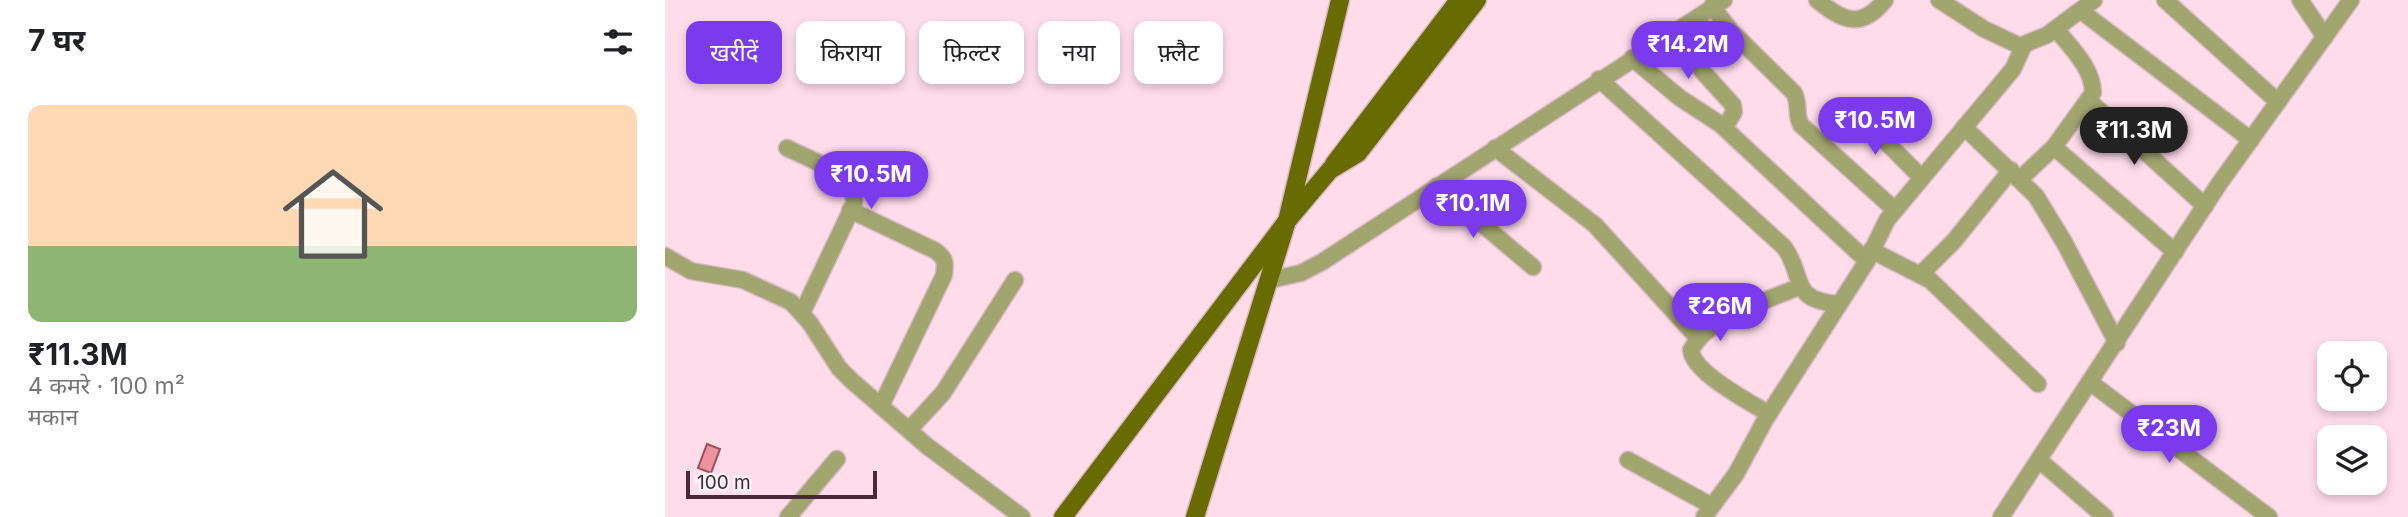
<!DOCTYPE html>
<html lang="hi">
<meta charset="utf-8">
<style>
body{margin:0;font-family:Inter,"Noto Sans Devanagari",sans-serif;background:#f2f2f2;color:#202124;height:100vh;display:flex;flex-direction:column;font-size:26px;white-space:nowrap}
*{box-sizing:border-box;margin:0}
p{font-size:23px;color:#757577}
.icon{flex:none;width:38px;height:38px;fill:none;stroke:currentColor;stroke-width:2;stroke-linecap:round;stroke-linejoin:round}
.map{position:relative;flex:1;overflow:hidden}
.drawer{display:flex;flex-direction:column;background:#fff;width:665px}
.drawer>*{flex:none}
.banner{position:absolute;left:21px;top:21px;width:665px;height:63px;display:flex;gap:14px}
.buttons{position:absolute;left:1652px;top:341px;display:grid;gap:14px}
.buttons a{display:grid;place-items:center;width:70px;height:70px;border-radius:14px;background:#fff;box-shadow:0 4px 10px #0003;font-size:35px}
.scale{position:absolute;left:21px;bottom:18px;width:191px;box-sizing:border-box;padding-left:7px;border:4px solid #492837;border-top:0;font-size:19px;line-height:24px;white-space:nowrap;color:#492837;-webkit-text-stroke:5px #f4f4f4;paint-order:stroke}
.price{position:absolute;translate:-50% -60px;padding:0 16px;border-radius:24px;background:#7c3aed;color:#fff;font-size:23px;line-height:46px;filter:drop-shadow(0 2px 4px #0008)}
.price::after{content:'';position:absolute;left:50%;top:42px;width:21px;height:16px;margin-left:-10px;background:inherit;clip-path:polygon(0 0,100% 0,50% 100%)}
.price.selected{background:#222;color:#fff}
ul{padding:0;list-style:none}
li{display:grid;align-content:center;gap:14px;height:371px;padding:0 28px}
li+li{border-top:2px solid #e0e0e0}
li span{display:grid;place-items:center;height:217px;border-radius:14px;color:#555}
li>.icon{margin-inline-start:auto}
span .icon{width:126px;height:126px;fill:#fffc;stroke-width:1}
li b{font-size:30px}
h2{display:flex;justify-content:space-between;align-items:center;height:84px;padding:0 28px;font-size:30px}
.chip{padding:0 24px;border-radius:14px;background:#fff;box-shadow:0 4px 10px #0003;font-size:24px;line-height:63px}
.chip.selected{background:#7c3aed;color:#fff}
main{display:flex;flex:1;min-height:0}
.map>svg:first-child{display:block}
.building{fill:#eb949f;stroke:#9d4e5a;stroke-width:2}
.lines{fill:none;stroke-linecap:round;stroke-linejoin:round}
.minor-casing{stroke:#dbb8c6;stroke-width:19}
.primary-casing{stroke:#dbb8c6;stroke-width:21}
.minor{stroke:#a1a56e;stroke-width:16}
.primary{stroke:#686b00;stroke-width:18}
</style>
<main>
<section class="drawer">
<h2>7 घर<svg class="icon" aria-label="filters" viewBox="0 0 24 24"><path d="M4 7h16M4 17h16"/><circle cx="9" cy="7" r="2"/><circle cx="15" cy="17" r="2"/></svg></h2>
<ul>
<li><span style="background:linear-gradient(#ffd9b3 65%,#8fb573 0)"><svg class="icon" aria-label="home" viewBox="0 0 24 24"><path d="M3 11l9-7 9 7M6 9v11h12V9"/></svg></span><div><b>₹11.3M</b><p>4 कमरे · 100 m²</p><p>मकान</p></div></li>
</ul>
</section>
<div class="map">
<svg width="1743" height="517" viewBox="0 0 1743 517">
<rect width="100%" height="100%" fill="#ffdcea"/>
<polygon class="building" points="42,444 55,449 46,473 33,468"/>
<g class="lines">
<defs>
<g id="minor">
<path d="M1152 0C1178 21 1196 30 1220 0"/>
<polyline points="1274,0 1319,29 1355,46 1382,35 1429,0"/>
<polyline points="1500,0 1613,102"/>
<polyline points="1635,0 1660,37"/>
<path d="M1047 6 1065 30 1129 93C1135 104 1130 115 1136 125L1230 210"/>
<polyline points="1416,11 1586,140"/>
<polyline points="1009,31 1038,72 1068,105 1069,112 1060,127"/>
<polyline points="967,58 1015,98 1055,124 1202,261"/>
<path d="M934 79 1119 247C1141 277 1123 300 1174 304"/>
<polyline points="1423,100 1540,206"/>
<polyline points="1189,110 1257,178"/>
<polyline points="1299,127 1371,196 1399,242 1452,343"/>
<polyline points="1389,147 1510,252"/>
<path d="M122 148C143 159 192 174 189 204L137 313"/>
<polyline points="830,148 930,225 1033,338"/>
<path d="M1355 179 1389 147 1428 93C1428 68 1406 48 1391 29"/>
<polyline points="772,186 868,267"/>
<path d="M185 210 269 250C280 257 281 262 279 275L216 406"/>
<polyline points="1206,250 1265,280 1373,384"/>
<polyline points="0,256 26,271 78,280 126,302 145,323 174,368 187,381 262,446 357,517"/>
<polyline points="1255,275 1289,241 1346,170"/>
<polyline points="605,280 636,273 657,262 1059,0"/>
<polyline points="1426,383 1604,517"/>
<path d="M1104 414C1085 402 1028 373 1026 350 1044 316 1102 301 1136 286"/>
<polyline points="244,430 278,393 350,280"/>
<polyline points="963,460 1047,506"/>
<polyline points="1374,460 1440,517"/>
<polyline points="123,517 172,459"/>
<polyline points="1039,517 1071,474 1100,420 1202,261 1222,220 1348,69 1359,45"/>
<polyline points="1336,517 1554,184 1686,0"/>
</g>
<g id="primary">
<polyline points="669,164 794,0"/>
<polyline points="398,517 622,221 665,170 693,153 812,0"/>
<polyline points="530,517 622,221 675,0"/>
</g>
</defs>
<use href="#minor" class="minor-casing"/>
<use href="#primary" class="primary-casing"/>
<use href="#minor" class="minor"/>
<use href="#primary" class="primary"/>
</g>
</svg>
<div class="buttons">
<a><svg class="icon" aria-label="locate" viewBox="0 0 24 24"><circle cx="12" cy="12" r="6"/><path d="M12 2v4M12 18v4M2 12h4M18 12h4"/></svg></a>
<a><svg class="icon" aria-label="layers" viewBox="0 0 24 24"><path d="M12 4l9 5-9 5-9-5zM3 14l9 5 9-5"/></svg></a>
</div>
<div class="scale">100 m</div>
<b class="price" style="left:1023px;top:81px">₹14.2M</b>
<b class="price" style="left:1210px;top:157px">₹10.5M</b>
<b class="price selected" style="left:1469px;top:167px">₹11.3M</b>
<b class="price" style="left:206px;top:211px">₹10.5M</b>
<b class="price" style="left:808px;top:240px">₹10.1M</b>
<b class="price" style="left:1055px;top:343px">₹26M</b>
<b class="price" style="left:1504px;top:465px">₹23M</b>
<div class="banner">
<a class="chip selected">खरीदें</a>
<a class="chip">किराया</a>
<a class="chip">फ़िल्टर</a>
<a class="chip">नया</a>
<a class="chip">फ़्लैट</a>
</div>
</div>
</main>
